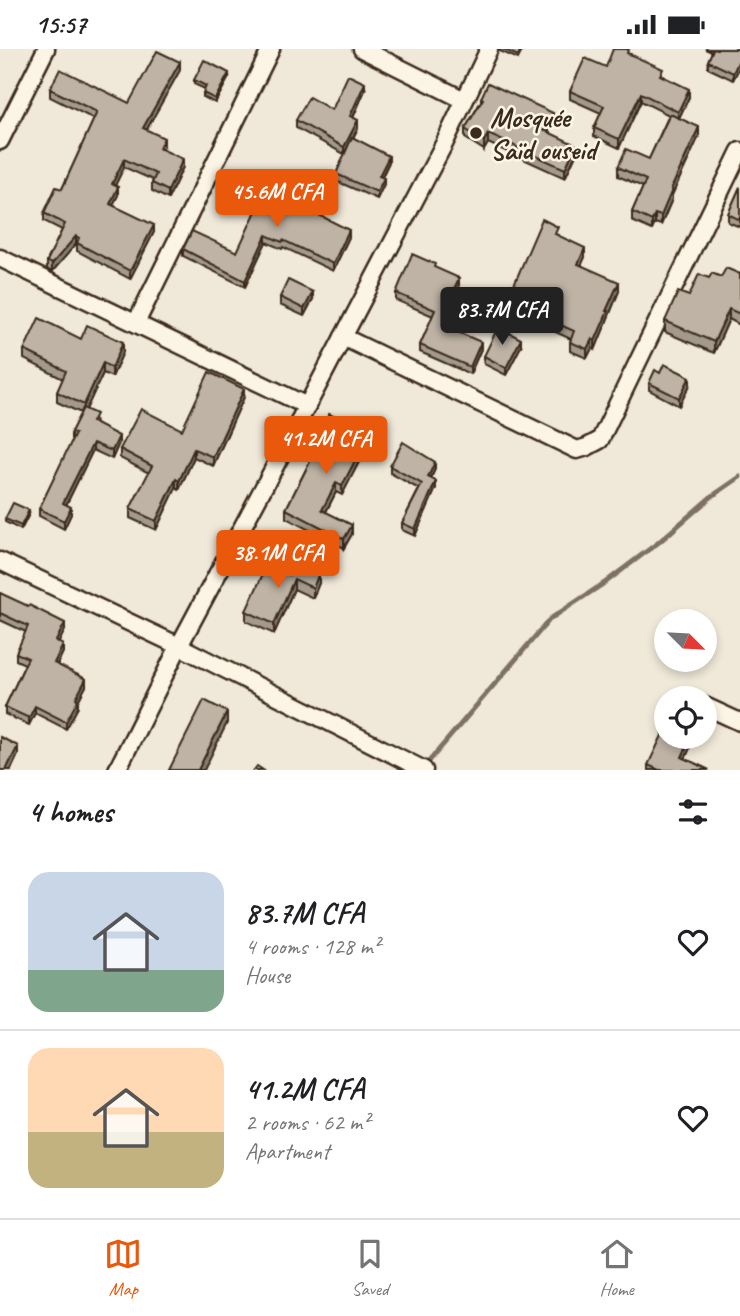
<!DOCTYPE html>
<meta charset="utf-8">
<style>
body{margin:0;font-family:Caveat,sans-serif;background:#f2f2f2;color:#202124;height:100vh;display:flex;flex-direction:column;font-size:26px;white-space:nowrap}
*{box-sizing:border-box;margin:0}
p{font-size:23px;color:#757577}
.icon{flex:none;width:38px;height:38px;fill:none;stroke:currentColor;stroke-width:2;stroke-linecap:round;stroke-linejoin:round}
.map{position:relative;height:721px;overflow:hidden}
.panel{display:flex;flex-direction:column;background:#fff;flex:1}
.panel>*{flex:none}
.needle{width:46px;rotate:114deg}
.controls{position:absolute;left:654px;top:560px;display:grid;gap:14px}
.controls a{display:grid;place-items:center;width:63px;height:63px;border-radius:50%;background:#fff;box-shadow:0 4px 10px #0003;font-size:35px}
.price{position:absolute;translate:-50% -60px;padding:0 16px;border-radius:7px;background:#ea580c;color:#fff;font-size:23px;line-height:46px;filter:drop-shadow(0 2px 4px #0008)}
.price::after{content:'';position:absolute;left:50%;top:42px;width:21px;height:16px;margin-left:-10px;background:inherit;clip-path:polygon(0 0,100% 0,50% 100%)}
.price.on{background:#222;color:#fff}
ul{padding:0;list-style:none}
li{display:flex;align-items:center;gap:21px;height:175px;padding:0 28px}
li+li{border-top:2px solid #e0e0e0}
li span{display:grid;place-items:center;flex:none;width:196px;height:140px;border-radius:21px;color:#555}
li>.icon{margin-inline-start:auto}
span .icon{width:84px;height:84px;fill:#fffc;stroke-width:1}
li b{font-size:30px}
h2{display:flex;justify-content:space-between;align-items:center;height:84px;padding:0 28px;font-size:30px}
.status{display:flex;justify-content:space-between;align-items:center;height:49px;padding:0 35px;background:#fff;direction:ltr}
.status svg{height:19px;fill:currentColor}
.menu{display:flex;justify-content:space-around;align-items:center;height:98px;border-top:2px solid #e0e0e0;background:#fff;font-size:19px;color:#757577}
.menu a{display:grid;justify-items:center;gap:4px}
.menu .on{color:#ea580c}
.map>svg:first-child{display:block}
.lines{fill:none;stroke-linecap:round;stroke-linejoin:round}
.stream{stroke:#7e7163;stroke-width:5}
.minor-casing{stroke:#3b2a1e;stroke-width:21}
.minor{stroke:#fcf5e5;stroke-width:16}
.wall{fill:#a39a8d;stroke:#3b2a1e;stroke-width:2}
.shaded-wall{fill:#857d73;stroke:#3b2a1e;stroke-width:2}
.building{fill:#beb3a4;stroke:#3b2a1e;stroke-width:2}
.poi-dot{fill:#3b2a1e;stroke:#fcf5e5;stroke-width:2.5}
.labels{text-anchor:middle;dominant-baseline:central;stroke-width:5;stroke-linejoin:round;paint-order:stroke}
.poi-label{font-size:28px;font-weight:bold;fill:#3b2a1e;stroke:#fcf5e5;text-anchor:start}
</style>
<div class="status"><b>15:57</b><svg viewBox="0 0 49 12"><path d="M0 12V9h3v3zM5 12V6h3v6zM10 12V3h3v9zM15 12V0h3v12zM26 1h20v11H26zM47 4h2v5h-2z"/></svg></div>
<div class="map">
<svg width="740" height="721" viewBox="0 0 740 721">
<rect width="100%" height="100%" fill="#f0e9d9"/>
<filter id="ink" filterUnits="userSpaceOnUse"><feTurbulence type="fractalNoise" baseFrequency=".0143" numOctaves="2"/><feDisplacementMap in="SourceGraphic" scale="14" xChannelSelector="R" yChannelSelector="G"/><feConvolveMatrix kernelMatrix="1 2 1 2 8 2 1 2 1" color-interpolation-filters="sRGB"/></filter>
<g filter="url(#ink)">
<g class="lines">
<polyline class="stream" points="425,717 550,570 606,533 659,493 711,448 740,428"/>
<defs>
<g id="minor">
<polyline points="362,0 464,51"/>
<polyline points="0,92 46,0"/>
<polyline points="0,209 307,357"/>
<polyline points="136,274 271,0"/>
<polyline points="343,288 577,401 587,398 600,391 740,102"/>
<polyline points="0,512 179,597 424,721"/>
<polyline points="705,657 740,673"/>
<polyline points="117,721 179,597 307,357 444,95 489,0"/>
</g>
</defs>
<use href="#minor" class="minor-casing"/>
<use href="#minor" class="minor"/>
</g>
<g class="wall">
<polygon points="500,0 523,0 518,10 500,2"/>
<polygon points="705,0 740,0 740,17 733,31 708,19 708,12 712,3"/>
<polygon points="631,5 663,27 689,48 679,69 699,87 672,146 672,150 661,176 655,174 652,181 632,172 632,163 643,138 618,127 618,118 649,110 669,66 641,52 619,99 594,87 594,79 601,64 570,50 570,42 606,18"/>
<polygon points="180,21 146,81 164,97 162,100 183,118 168,150 152,142 152,134 153,131 124,118 115,136 118,146 113,156 154,183 130,230 77,202 77,196 76,195 52,223 47,220 47,212 62,181 44,172 44,164 62,140 94,70 50,48 50,40 129,54"/>
<polygon points="229,28 215,54 203,48 203,44 205,40 194,35 194,31"/>
<polygon points="365,41 353,69 358,79 353,89 389,113 382,128 384,135 377,150 336,132 336,125 350,94 344,105 296,79 296,71 332,61"/>
<polygon points="481,49 553,73 548,83 576,105 565,129 488,94 484,101 465,89 465,80 481,52"/>
<polygon points="740,138 740,178 728,173 728,165"/>
<polygon points="324,145 316,164 349,188 333,222 283,198 282,200 266,193 245,238 183,207 183,200 237,203 267,151"/>
<polygon points="558,186 585,208 581,216 619,242 595,301 592,299 587,309 570,302 570,293 571,290 507,261 507,252"/>
<polygon points="435,219 459,236 450,254 453,262 446,278 481,300 470,325 420,303 420,296 433,267 396,251 396,244"/>
<polygon points="740,225 740,276 729,270 714,304 665,283 665,272 689,247 709,229"/>
<polygon points="280,248 313,250 304,267 280,256"/>
<polygon points="81,290 123,303 112,328 103,324 86,360 96,372 95,374 119,394 112,410 93,401 66,456 71,465 64,480 39,467 39,460 73,391 71,390 71,383 81,364 57,353 57,343 63,330 24,310 24,301"/>
<polygon points="521,297 506,326 484,315 484,307"/>
<polygon points="649,334 690,336 679,357 649,341"/>
<polygon points="244,348 213,417 194,408 179,441 176,439 156,481 130,469 130,460 149,424 120,409 120,400 182,381"/>
<polygon points="320,382 354,387 352,390 363,405 342,446 336,443 326,463 352,485 344,499 286,469 286,460 320,392"/>
<polygon points="427,409 435,420 431,429 436,439 415,487 402,481 402,474 419,440 390,424 390,417"/>
<polygon points="29,465 21,481 5,473 5,470"/>
<polygon points="289,526 319,534 313,549 294,540 274,585 246,572 246,562"/>
<polygon points="0,544 65,581 58,594 63,603 57,616 86,637 78,652 78,658 66,680 35,664 29,676 5,665 5,658 25,615 16,611 16,604 26,583 0,571"/>
<polygon points="693,688 693,692 685,710 709,721 648,721 648,716"/>
</g>
<g class="shaded-wall">
<polygon points="740,9 740,17 733,31 733,24"/>
<polygon points="180,13 180,21 143,87 143,79"/>
<polygon points="229,24 229,28 215,54 215,50"/>
<polygon points="365,34 365,41 350,75 350,67"/>
<polygon points="689,40 689,48 678,71 678,63"/>
<polygon points="641,44 641,52 619,99 619,90"/>
<polygon points="553,64 553,73 544,90 544,81"/>
<polygon points="358,71 358,79 344,105 344,98"/>
<polygon points="699,78 699,87 672,146 672,150 661,176 661,167 671,140"/>
<polygon points="488,85 488,94 484,101 484,92"/>
<polygon points="164,89 164,97 159,107 159,99"/>
<polygon points="576,96 576,105 565,129 565,120"/>
<polygon points="389,107 389,113 379,133 379,127"/>
<polygon points="124,110 124,118 112,143 112,135"/>
<polygon points="183,110 183,118 168,150 168,142"/>
<polygon points="384,129 384,135 377,150 377,143"/>
<polygon points="118,138 118,146 110,162 110,155"/>
<polygon points="324,138 324,145 313,170 313,163"/>
<polygon points="655,165 655,174 652,181 652,172"/>
<polygon points="154,176 154,183 130,230 130,222"/>
<polygon points="349,181 349,188 333,222 333,215"/>
<polygon points="266,186 266,193 245,238 245,232"/>
<polygon points="76,187 76,195 52,223 52,215"/>
<polygon points="585,199 585,208 578,224 578,215"/>
<polygon points="459,229 459,236 448,260 448,253"/>
<polygon points="619,233 619,242 595,301 595,292 606,262"/>
<polygon points="313,243 313,250 304,267 304,260"/>
<polygon points="453,255 453,262 444,284 444,277"/>
<polygon points="729,260 729,270 714,304 714,293"/>
<polygon points="521,290 521,297 506,326 506,319"/>
<polygon points="592,290 592,299 587,309 587,300"/>
<polygon points="123,293 123,303 112,328 112,319"/>
<polygon points="481,293 481,300 470,325 470,318"/>
<polygon points="103,314 103,324 84,365 84,356"/>
<polygon points="690,328 690,336 679,357 679,349"/>
<polygon points="244,340 244,348 213,417 213,408"/>
<polygon points="354,377 354,387 348,398 348,389"/>
<polygon points="119,387 119,394 112,410 112,402"/>
<polygon points="93,394 93,401 63,462 63,454"/>
<polygon points="363,396 363,405 342,446 342,437"/>
<polygon points="194,400 194,408 179,441 179,432"/>
<polygon points="435,413 435,420 428,435 428,428"/>
<polygon points="176,430 176,439 156,481 156,472"/>
<polygon points="436,432 436,439 415,487 415,480"/>
<polygon points="336,434 336,443 322,470 322,461"/>
<polygon points="71,458 71,465 64,480 64,472"/>
<polygon points="29,461 29,465 21,481 21,477"/>
<polygon points="352,476 352,485 344,499 344,490"/>
<polygon points="319,524 319,534 313,549 313,539"/>
<polygon points="294,530 294,540 274,585 274,575"/>
<polygon points="65,574 65,581 56,599 56,592"/>
<polygon points="63,596 63,603 54,621 54,614"/>
<polygon points="86,630 86,637 78,652 78,658 66,680 66,673 76,649"/>
<polygon points="35,657 35,664 29,676 29,669"/>
<polygon points="227,663 227,674 204,721 198,721"/>
<polygon points="691,688 693,688 693,692 682,717 682,708"/>
<polygon points="18,697 18,706 11,721 6,721"/>
</g>
<g class="building">
<polygon points="503,0 521,0 518,7"/>
<polygon points="613,0 629,0 627,4 663,20 660,26 689,40 678,63 641,44 619,90 594,79 604,57 570,42 585,9 606,18"/>
<polygon points="713,0 740,0 740,9 733,24 708,12"/>
<polygon points="157,2 180,13 143,79 164,89 159,99 183,110 168,142 152,134 156,125 124,110 112,135 118,138 110,155 154,176 130,222 77,194 79,189 76,187 52,215 47,212 65,175 44,164 56,138 62,140 97,63 50,40 60,20 129,54"/>
<polygon points="204,11 229,24 215,50 203,44 206,37 194,31"/>
<polygon points="348,26 365,34 350,67 358,71 344,98 296,71 309,48 332,61"/>
<polygon points="488,34 553,64 544,81 576,96 565,120 488,85 484,92 465,80 483,50 481,49"/>
<polygon points="670,65 699,78 671,140 672,141 661,167 655,165 652,172 632,163 646,131 618,118 626,100 649,110"/>
<polygon points="352,88 389,107 379,127 384,129 377,143 336,125"/>
<polygon points="280,123 295,130 297,127 324,138 313,163 349,181 333,215 283,191 282,193 266,186 245,232 183,200 192,182 237,203 262,149 267,151"/>
<polygon points="740,138 740,171 728,165"/>
<polygon points="542,170 558,178 555,185 585,199 578,215 619,233 606,262 608,262 595,292 592,290 587,300 570,293 574,282 507,252"/>
<polygon points="412,205 435,215 434,218 459,229 448,253 453,255 444,277 481,293 470,318 420,296 435,261 396,244"/>
<polygon points="726,219 740,225 740,265 729,260 714,293 665,272 678,243 689,247 699,225 709,229 712,224 721,228"/>
<polygon points="288,231 313,243 304,260 280,248"/>
<polygon points="39,269 81,290 87,276 123,293 112,319 103,314 84,356 57,343 66,322 24,301"/>
<polygon points="498,278 521,290 506,319 484,307"/>
<polygon points="664,315 690,328 679,349 649,334 655,321 660,324"/>
<polygon points="209,323 244,340 213,408 194,400 179,432 176,430 156,472 130,460 152,417 120,400 141,360 182,381"/>
<polygon points="83,359 96,365 92,373 119,387 112,402 93,394 63,454 71,458 64,472 39,460 75,385 71,383"/>
<polygon points="329,365 354,377 348,389 363,396 342,437 336,434 322,461 352,476 344,490 286,460 324,385 320,382"/>
<polygon points="403,393 435,413 428,428 436,432 415,480 402,474 422,435 390,417"/>
<polygon points="13,454 29,461 21,477 5,470"/>
<polygon points="295,513 319,524 313,539 294,530 274,575 246,562 267,516 289,526"/>
<polygon points="0,544 28,557 29,556 65,574 56,592 63,596 54,614 86,630 76,649 78,651 66,673 35,657 29,669 5,658 28,609 16,604 28,577 0,564"/>
<polygon points="204,651 227,663 198,721 169,721"/>
<polygon points="667,676 667,688 691,688 682,708 709,721 659,721 648,716"/>
<polygon points="0,688 18,697 6,721 0,721"/>
<polygon points="257,717 263,721 254,721"/>
</g>
</g>
<circle class="poi-dot" cx="476" cy="84" r="7"/>
<g class="labels">
<g class="poi-label">
<text x="490" y="68">Mosquée<tspan x="490" dy="32">Saïd ouseid</tspan></text>
</g>
</g>
</svg>
<div class="controls">
<a><svg class="needle" viewBox="-14 -14 28 28"><path d="M0-13l5 13h-10z" fill="#e53935"/><path d="M0 13l5-13h-10z" fill="#757577"/></svg></a>
<a><svg class="icon" aria-label="locate" viewBox="0 0 24 24"><circle cx="12" cy="12" r="6"/><path d="M12 2v4M12 18v4M2 12h4M18 12h4"/></svg></a>
</div>
<b class="price" style="left:277px;top:180px">45.6M CFA</b>
<b class="price on" style="left:502px;top:298px">83.7M CFA</b>
<b class="price" style="left:326px;top:427px">41.2M CFA</b>
<b class="price" style="left:278px;top:541px">38.1M CFA</b>
</div>
<section class="panel">
<h2>4 homes<svg class="icon" aria-label="filters" viewBox="0 0 24 24"><path d="M4 7h16M4 17h16"/><circle cx="9" cy="7" r="2"/><circle cx="15" cy="17" r="2"/></svg></h2>
<ul>
<li><span style="background:linear-gradient(#c9d6e8 70%,#7fa58c 0)"><svg class="icon" aria-label="home" viewBox="0 0 24 24"><path d="M3 11l9-7 9 7M6 9v11h12V9"/></svg></span><div><b>83.7M CFA</b><p>4 rooms · 128 m²</p><p>House</p></div><svg class="icon" aria-label="heart" viewBox="0 0 24 24"><path d="M12 20l-8-8c-3-5 5-10 8-4 3-6 11-1 8 4z"/></svg></li>
<li><span style="background:linear-gradient(#ffd9b3 60%,#c2b280 0)"><svg class="icon" aria-label="home" viewBox="0 0 24 24"><path d="M3 11l9-7 9 7M6 9v11h12V9"/></svg></span><div><b>41.2M CFA</b><p>2 rooms · 62 m²</p><p>Apartment</p></div><svg class="icon" aria-label="heart" viewBox="0 0 24 24"><path d="M12 20l-8-8c-3-5 5-10 8-4 3-6 11-1 8 4z"/></svg></li>
</ul>
</section>
<nav class="menu">
<a class="on"><svg class="icon" aria-label="map" viewBox="0 0 24 24"><path d="M3 6l6-2 6 2 6-2v14l-6 2-6-2-6 2zM9 4v14M15 6v14"/></svg>Map</a>
<a><svg class="icon" aria-label="saved" viewBox="0 0 24 24"><path d="M7 4h10v16l-5-4-5 4z"/></svg>Saved</a>
<a><svg class="icon" aria-label="home" viewBox="0 0 24 24"><path d="M3 11l9-7 9 7M6 9v11h12V9"/></svg>Home</a>
</nav>
